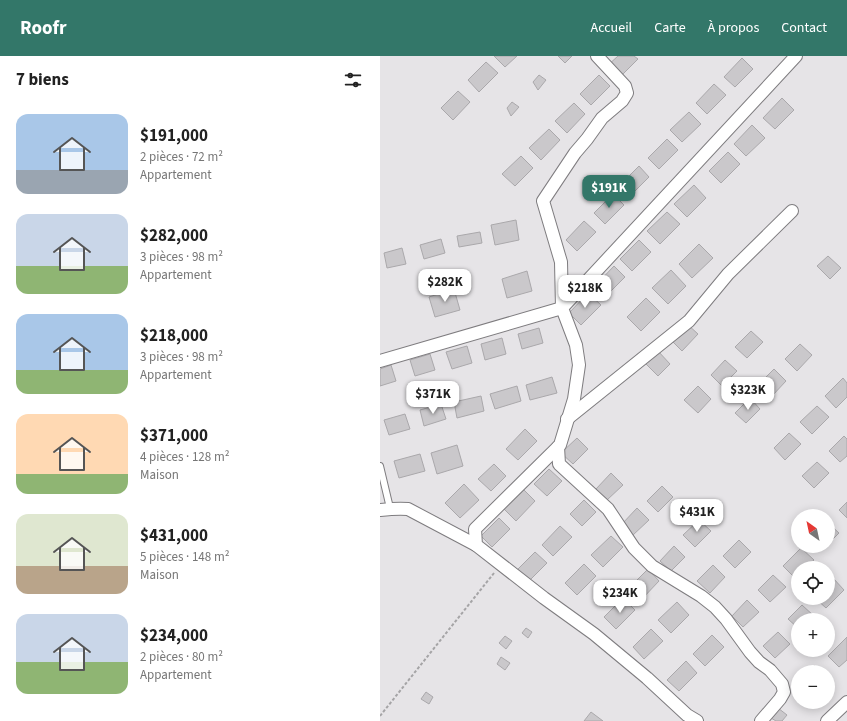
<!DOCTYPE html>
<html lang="fr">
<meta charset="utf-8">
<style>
body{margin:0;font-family:"Source Sans 3",sans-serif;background:#f6f6f6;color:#222;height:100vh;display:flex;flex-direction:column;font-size:15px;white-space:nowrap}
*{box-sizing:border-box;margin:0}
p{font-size:13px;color:#767676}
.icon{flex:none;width:22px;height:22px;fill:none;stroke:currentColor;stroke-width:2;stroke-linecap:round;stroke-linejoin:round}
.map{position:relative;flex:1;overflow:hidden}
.side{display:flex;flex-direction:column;background:#fff;width:380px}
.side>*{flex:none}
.needle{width:26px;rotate:327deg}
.tools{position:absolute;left:411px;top:453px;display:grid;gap:8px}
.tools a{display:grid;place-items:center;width:44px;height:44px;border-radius:50%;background:#fff;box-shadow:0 2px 10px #0003;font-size:20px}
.price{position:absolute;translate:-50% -34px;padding:0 9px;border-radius:8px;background:#fff;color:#222;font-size:13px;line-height:26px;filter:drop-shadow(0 1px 2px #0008)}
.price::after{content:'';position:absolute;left:50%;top:24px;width:12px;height:9px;margin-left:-6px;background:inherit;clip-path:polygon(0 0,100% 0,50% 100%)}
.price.active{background:#337769;color:#fff}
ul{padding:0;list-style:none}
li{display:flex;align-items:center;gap:12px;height:100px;padding:0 16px}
li span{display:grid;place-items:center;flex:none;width:112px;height:80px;border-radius:12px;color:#555}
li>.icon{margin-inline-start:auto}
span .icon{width:48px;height:48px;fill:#fffc;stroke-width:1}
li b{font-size:17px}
h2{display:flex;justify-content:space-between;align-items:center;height:48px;padding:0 16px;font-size:17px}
header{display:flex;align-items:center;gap:24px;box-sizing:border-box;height:56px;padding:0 20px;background:#337769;color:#fff}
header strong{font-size:19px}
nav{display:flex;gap:22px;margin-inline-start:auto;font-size:14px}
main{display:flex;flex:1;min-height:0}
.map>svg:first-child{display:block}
.building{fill:#cac8cb;stroke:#aaa8ab}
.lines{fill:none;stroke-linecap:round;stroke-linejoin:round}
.service-casing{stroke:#7e7c7f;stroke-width:8}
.minor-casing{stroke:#7e7c7f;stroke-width:14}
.path{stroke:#a5a4a6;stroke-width:2;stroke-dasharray:3 2;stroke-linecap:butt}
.service{stroke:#fff;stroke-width:6}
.minor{stroke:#fff;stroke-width:12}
</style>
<header>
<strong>Roofr</strong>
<nav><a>Accueil</a><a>Carte</a><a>À propos</a><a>Contact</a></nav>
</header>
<main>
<section class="side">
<h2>7 biens<svg class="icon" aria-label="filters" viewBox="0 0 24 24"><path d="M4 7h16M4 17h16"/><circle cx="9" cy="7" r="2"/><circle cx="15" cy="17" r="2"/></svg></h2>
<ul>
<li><span style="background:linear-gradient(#a9c7e8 70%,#9aa5b1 0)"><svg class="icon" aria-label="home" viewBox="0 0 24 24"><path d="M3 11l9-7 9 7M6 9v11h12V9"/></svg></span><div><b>$191,000</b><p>2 pièces · 72 m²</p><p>Appartement</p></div></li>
<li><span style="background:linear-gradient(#c9d6e8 65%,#8fb573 0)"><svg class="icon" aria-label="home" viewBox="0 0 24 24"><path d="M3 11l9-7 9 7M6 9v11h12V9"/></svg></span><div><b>$282,000</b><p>3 pièces · 98 m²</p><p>Appartement</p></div></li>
<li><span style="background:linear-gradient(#a9c7e8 70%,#8fb573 0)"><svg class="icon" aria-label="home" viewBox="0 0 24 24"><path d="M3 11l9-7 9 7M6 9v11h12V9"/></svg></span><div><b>$218,000</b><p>3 pièces · 98 m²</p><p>Appartement</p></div></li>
<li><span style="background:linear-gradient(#ffd9b3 75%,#8fb573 0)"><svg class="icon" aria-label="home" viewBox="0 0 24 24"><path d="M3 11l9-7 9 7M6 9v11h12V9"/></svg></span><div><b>$371,000</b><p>4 pièces · 128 m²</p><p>Maison</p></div></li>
<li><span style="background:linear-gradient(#dfe7d0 65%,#b9a48a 0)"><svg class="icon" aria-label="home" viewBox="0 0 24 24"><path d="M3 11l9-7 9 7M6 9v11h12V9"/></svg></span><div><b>$431,000</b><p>5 pièces · 148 m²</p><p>Maison</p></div></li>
<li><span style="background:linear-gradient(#c9d6e8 60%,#8fb573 0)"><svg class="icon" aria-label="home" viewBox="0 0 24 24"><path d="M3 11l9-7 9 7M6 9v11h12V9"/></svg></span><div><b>$234,000</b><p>2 pièces · 80 m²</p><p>Appartement</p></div></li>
</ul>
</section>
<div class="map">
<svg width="467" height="665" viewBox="0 0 467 665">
<rect width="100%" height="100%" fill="#e6e4e7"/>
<g class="building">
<polygon points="114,0 137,0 125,11"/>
<polygon points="178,0 192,0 185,7"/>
<polygon points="238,0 254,0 258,3 239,22 227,10"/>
<polygon points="362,2 373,13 355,31 344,21"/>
<polygon points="106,6 118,17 99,36 88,24"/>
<polygon points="159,19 166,24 158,34 153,26"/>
<polygon points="219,19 230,30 211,49 200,38"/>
<polygon points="334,28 346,39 327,58 316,47"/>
<polygon points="78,35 90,46 73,64 61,52"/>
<polygon points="402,42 414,54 395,73 383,62"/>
<polygon points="132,46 139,51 131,60 127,52"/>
<polygon points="194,47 205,58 187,77 175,65"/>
<polygon points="309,56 321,68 302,86 290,74"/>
<polygon points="372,69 385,82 366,100 354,88"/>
<polygon points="169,73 180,84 161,104 149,92"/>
<polygon points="287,83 298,94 279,113 268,102"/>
<polygon points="348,96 360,108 341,127 329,115"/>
<polygon points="141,100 153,112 135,130 122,118"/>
<polygon points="259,110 269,121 251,139 240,129"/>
<polygon points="314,129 326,142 307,161 294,148"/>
<polygon points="233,138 244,149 225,168 214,157"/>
<polygon points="287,156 300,168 280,188 267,175"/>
<polygon points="136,164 139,184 115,189 111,169"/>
<polygon points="204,165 216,176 197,195 186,184"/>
<polygon points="100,176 102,187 79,191 77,180"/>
<polygon points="61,183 65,197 44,203 40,189"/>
<polygon points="259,184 271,196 252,215 240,203"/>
<polygon points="319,188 333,202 312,222 299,208"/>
<polygon points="22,192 26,208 7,212 4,197"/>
<polygon points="448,200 461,212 450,223 437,210"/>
<polygon points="234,210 245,221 226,240 215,230"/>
<polygon points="291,214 306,230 288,248 272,232"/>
<polygon points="147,215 152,235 127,242 122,223"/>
<polygon points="74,233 80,254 55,261 49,241"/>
<polygon points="208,237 221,249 201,269 189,257"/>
<polygon points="266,242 280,256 261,275 247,261"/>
<polygon points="307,268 318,278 302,295 291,284"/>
<polygon points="159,272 163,287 142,293 138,278"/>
<polygon points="371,275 383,286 367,302 355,291"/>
<polygon points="122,282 126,298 105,304 101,288"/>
<polygon points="420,288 432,299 417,315 405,303"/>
<polygon points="87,290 92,307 72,313 66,296"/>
<polygon points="278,295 290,308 278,320 266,308"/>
<polygon points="50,298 55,314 35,320 30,304"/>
<polygon points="345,304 357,315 342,330 331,319"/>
<polygon points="11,309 16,325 0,330 0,313"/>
<polygon points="394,313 406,325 392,340 379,328"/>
<polygon points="172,321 177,337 150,344 146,329"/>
<polygon points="463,322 467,327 467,341 456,352 445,340"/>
<polygon points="137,330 141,345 115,353 110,338"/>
<polygon points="318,330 331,343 318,357 304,344"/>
<polygon points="101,340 104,355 77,362 74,346"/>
<polygon points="370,342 380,353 366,367 355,357"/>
<polygon points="61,348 66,363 44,370 40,354"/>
<polygon points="437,350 449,361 432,378 420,366"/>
<polygon points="25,358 30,373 9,379 4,364"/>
<polygon points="145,373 157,385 138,404 126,393"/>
<polygon points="409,377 421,388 405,404 394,392"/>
<polygon points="464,380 467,383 467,400 460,406 449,395"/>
<polygon points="197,382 208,393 193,408 181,397"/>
<polygon points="77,389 83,410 57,418 51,397"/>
<polygon points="40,398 45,415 19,422 14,405"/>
<polygon points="437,406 449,417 434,432 422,420"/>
<polygon points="114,408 126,420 111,435 98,423"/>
<polygon points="169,413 182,425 167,440 154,428"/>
<polygon points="231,417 243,429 227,444 216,433"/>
<polygon points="84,428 99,444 80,462 65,447"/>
<polygon points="282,430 293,441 278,456 267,445"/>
<polygon points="143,433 155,445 136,465 124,453"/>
<polygon points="204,444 216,456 202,470 190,458"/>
<polygon points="467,446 467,462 459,454"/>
<polygon points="257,452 269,464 253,479 242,468"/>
<polygon points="119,462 130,473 112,491 101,480"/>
<polygon points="319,464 331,475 315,491 303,479"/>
<polygon points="448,467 459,477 448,488"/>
<polygon points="180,470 192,481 173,500 162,489"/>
<polygon points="231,480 243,491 223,511 211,499"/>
<polygon points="359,484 371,496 355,512 343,500"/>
<polygon points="294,490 305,501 291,515 280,505"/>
<polygon points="421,492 434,504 425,512 418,512 418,519 415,522 403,510"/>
<polygon points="155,496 167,507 148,526 136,515"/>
<polygon points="204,508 216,520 197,539 185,527"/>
<polygon points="333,509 345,521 330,537 317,525"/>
<polygon points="268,513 279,525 261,544 249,532"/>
<polygon points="393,519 406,531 390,546 378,534"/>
<polygon points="453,522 464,534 446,552 435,542 448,542 448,527"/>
<polygon points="243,542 255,554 236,573 224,561"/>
<polygon points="367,544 379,556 363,571 352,560"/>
<polygon points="297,546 309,559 291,577 278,564"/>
<polygon points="422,549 434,560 430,564 418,564 418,572 408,563"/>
<polygon points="146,572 152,576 148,582 142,577"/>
<polygon points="271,573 283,585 264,603 253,591"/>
<polygon points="398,576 410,588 395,602 383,590"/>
<polygon points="332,579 344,591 325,610 313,598"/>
<polygon points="125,580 132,585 126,593 119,587"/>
<polygon points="467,581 467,604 459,611 448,600"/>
<polygon points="121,601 130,607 125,614 117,608"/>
<polygon points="306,605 317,617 299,635 287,624"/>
<polygon points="434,609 441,616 427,616"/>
<polygon points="46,636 53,641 49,648 41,643"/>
<polygon points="398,652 407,659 402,665 396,665 391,662"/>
<polygon points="211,656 223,665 204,665"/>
</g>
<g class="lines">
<defs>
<polyline id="service" points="0,410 10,452"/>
<g id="minor">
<polyline points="217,0 245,30 247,37 242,45 222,62 207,83 195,97 163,145 181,206 182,252 196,289 199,309 194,343 180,389 178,391 179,408 228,453 254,492 272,510 321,540 335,551 346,563 370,596 379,606 390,614 402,628 404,636 400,643 381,665"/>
<polyline points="0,305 182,252 416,0"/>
<polyline points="187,363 309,265 348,218 412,155"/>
<polyline points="178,391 95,473 96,489 164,542 214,578 267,622 307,659 317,665"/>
<path d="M0 454C9 453 19 452 28 453L96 489"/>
<polyline points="447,665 467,646"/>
</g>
</defs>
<use href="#service" class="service-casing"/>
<use href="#minor" class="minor-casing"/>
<polyline class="path" points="0,660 114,517"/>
<use href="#service" class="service"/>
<use href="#minor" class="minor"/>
</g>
</svg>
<div class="tools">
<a><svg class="needle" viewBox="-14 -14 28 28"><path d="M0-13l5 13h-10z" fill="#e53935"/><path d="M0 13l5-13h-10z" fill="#767676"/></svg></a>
<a><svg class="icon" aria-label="locate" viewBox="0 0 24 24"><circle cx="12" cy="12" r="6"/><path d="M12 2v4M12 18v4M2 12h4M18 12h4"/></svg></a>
<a>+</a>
<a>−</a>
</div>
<b class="price active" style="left:229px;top:153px">$191K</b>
<b class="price" style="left:65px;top:247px">$282K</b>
<b class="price" style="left:205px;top:253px">$218K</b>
<b class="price" style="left:368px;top:355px">$323K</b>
<b class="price" style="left:53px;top:359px">$371K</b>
<b class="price" style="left:317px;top:477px">$431K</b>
<b class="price" style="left:240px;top:558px">$234K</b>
</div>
</main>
